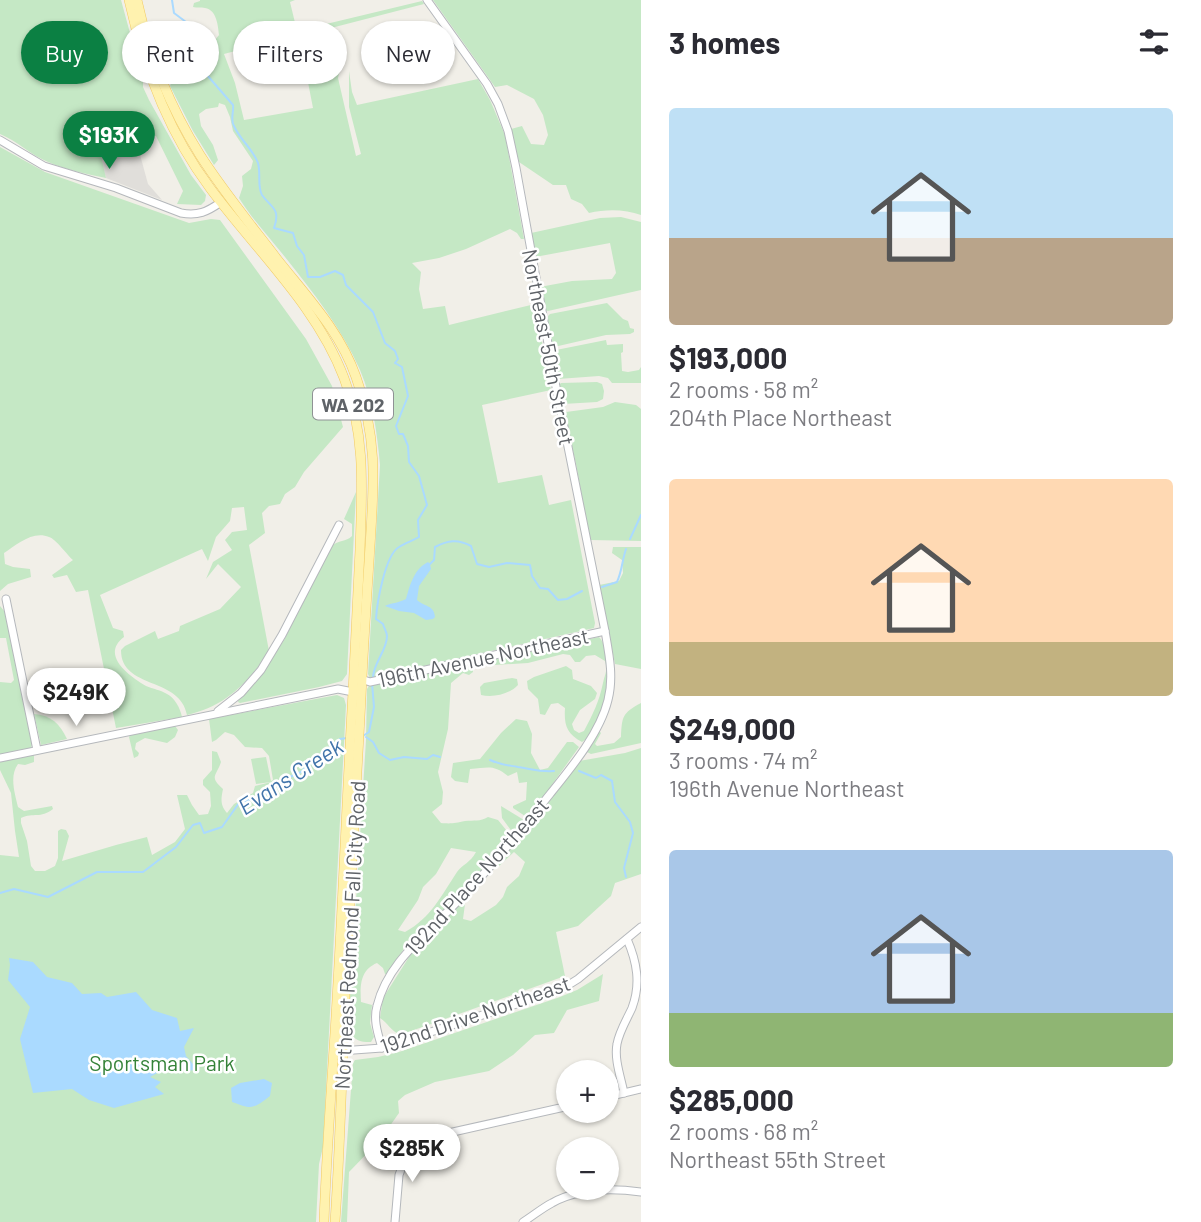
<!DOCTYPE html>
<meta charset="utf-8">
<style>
body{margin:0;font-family:Barlow,sans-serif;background:#f7f7f7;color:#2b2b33;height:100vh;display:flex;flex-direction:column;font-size:26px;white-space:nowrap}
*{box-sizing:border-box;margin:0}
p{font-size:23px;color:#7c7c81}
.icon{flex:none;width:38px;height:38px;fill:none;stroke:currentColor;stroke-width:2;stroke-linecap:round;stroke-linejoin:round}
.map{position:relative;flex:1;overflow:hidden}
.drawer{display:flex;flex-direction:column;background:#fff;width:560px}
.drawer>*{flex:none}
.guide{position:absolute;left:21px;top:21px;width:514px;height:63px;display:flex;gap:14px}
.controls{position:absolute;left:556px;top:1060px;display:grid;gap:14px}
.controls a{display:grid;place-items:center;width:63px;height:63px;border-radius:50%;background:#fff;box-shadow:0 2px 5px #0004;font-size:35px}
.price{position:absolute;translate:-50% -60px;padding:0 16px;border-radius:24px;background:#fff;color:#222;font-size:23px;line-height:46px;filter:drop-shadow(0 2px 4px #0008)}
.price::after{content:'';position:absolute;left:50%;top:42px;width:21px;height:16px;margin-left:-10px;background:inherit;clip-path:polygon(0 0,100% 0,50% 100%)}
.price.active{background:#0b8043;color:#fff}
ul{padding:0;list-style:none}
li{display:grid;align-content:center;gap:14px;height:371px;padding:0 28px}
li span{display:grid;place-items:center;height:217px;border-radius:7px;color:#555}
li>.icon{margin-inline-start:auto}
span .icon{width:126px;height:126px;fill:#fffc;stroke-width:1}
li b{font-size:30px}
h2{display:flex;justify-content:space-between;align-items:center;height:84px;padding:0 28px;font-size:30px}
.pill{padding:0 24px;border-radius:32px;background:#fff;box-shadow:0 2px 5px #0004;font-size:24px;line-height:63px}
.pill.active{background:#0b8043;color:#fff}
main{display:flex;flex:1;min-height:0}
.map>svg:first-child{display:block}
.industrial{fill:#e0deda}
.green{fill:#c5e8c5;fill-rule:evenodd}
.water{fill:#aadaff}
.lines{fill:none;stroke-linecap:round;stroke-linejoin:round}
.stream{stroke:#aadaff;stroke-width:2}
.minor-casing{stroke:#b5b8bc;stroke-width:9}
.major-casing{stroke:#f2c960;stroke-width:10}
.minor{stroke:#fff;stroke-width:7}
.major{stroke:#fff2af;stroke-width:9}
.labels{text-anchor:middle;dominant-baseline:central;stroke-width:5;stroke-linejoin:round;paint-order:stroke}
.shield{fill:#fff;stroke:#8f9295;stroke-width:2}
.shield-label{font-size:19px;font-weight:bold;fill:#5f6368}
.street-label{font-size:21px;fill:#5f6368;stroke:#fff}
.park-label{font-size:21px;fill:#348238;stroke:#fff}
.water-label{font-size:23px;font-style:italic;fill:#4174aa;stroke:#fff}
</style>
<main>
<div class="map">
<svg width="641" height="1222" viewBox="0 0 641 1222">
<rect width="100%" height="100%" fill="#f1efe8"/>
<polygon class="industrial" points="136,140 148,184 162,200 106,178 98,148 122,141"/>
<g class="green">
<path d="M0 0H121L130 33 143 73V87L149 100 191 175 206 195 205 201 201 205 177 204 183 191 156 136 136 140 122 141 99 148 106 178C87 174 66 170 48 162 31 155 17 141 0 134Z"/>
<path d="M200 0H295L290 2 297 31 422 1 424 4 331 28 339 63 343 65 340 69 338 78 356 156 361 154 349 107V71L352 92 357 105 478 79 490 100 505 135 524 239H521L517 233 510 229 466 249 439 258 412 263 421 272 419 289 423 309 445 306 449 325 535 304 551 390 482 405 498 483 542 475 549 505 571 500 595 623 594 628 370 678 368 674 380 465C377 433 373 400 360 370 342 329 313 292 285 257 270 238 252 219 239 198L243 186 242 176 251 169 253 161 233 131 230 117 225 105 219 103 218 107 206 109 199 114 201 126 213 145 218 160 214 165 193 131 170 86 172 81 166 77 173 68 172 62 175 53 186 59 197 60 204 47 210 46 219 35C218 26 217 10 205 8 201 7 197 8 193 7L194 3 200 1ZM326 28 327 30 332 60 328 63 308 68 306 72 313 108 244 120 235 83 224 54 258 45 269 39Z"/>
<path d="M433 0H641V215C625 209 606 209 589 213L582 204 571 199 566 185H553L519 162 511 129 522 126 531 144 544 145 548 135 543 115 534 99 507 85 495 87Z"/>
<path d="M0 147 45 172 189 223 211 219 220 220 306 339 332 386 343 427 304 472 295 487 285 494 280 504 269 506 262 513 265 533 249 545 269 651C248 683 226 706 187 715 180 676 121 690 121 650L125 646 155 631 158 639 179 631 180 626 220 609 241 587 218 564 206 579 213 562 232 550 225 540 232 532 247 530 244 507 232 508 230 521 216 537 208 561 202 549 100 595 113 628 123 631 124 637C100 655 129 676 146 686 153 689 161 690 167 694 175 698 180 708 182 717L116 728 88 590 76 592 67 575 54 578 52 575 73 560C67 555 56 539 49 537 33 530 16 545 4 553L5 564 13 567 30 569 31 577 8 584 0 591Z"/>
<polygon points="621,217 641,222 641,290 548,311 545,310 541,288 545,286 572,281 612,279 616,273 610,243 535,257 531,233 600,218"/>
<polygon points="607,303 623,319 628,321 630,328 634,329 634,332 630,334 606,335 554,347 551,345 547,317 550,314"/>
<polygon points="606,340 607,345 623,344 623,352 621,353 622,371 628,372 639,370 641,367 641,383 612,383 608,378 599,376 558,379 553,353 556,350"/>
<polygon points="597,382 602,384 604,391 603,399 597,402 563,404 559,385 561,383"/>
<polygon points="615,402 636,405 641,409 641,541 590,540 576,464 565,415 566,412 603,407"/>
<path d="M356 492 347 674 342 681 319 687 240 703 238 702 239 698 250 688 262 674 284 640 332 546C338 540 346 542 352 536V524L344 519Z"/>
<polygon points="613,547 641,547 641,669 615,664 599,585 619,581 623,573 622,560 612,553"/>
<polygon points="0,606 5,612 32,744 31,748 0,755 0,682 11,683 14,680 6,638 0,638"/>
<path d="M599 637C618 657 606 727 582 742 566 734 564 724 565 708L558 703 551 704 545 715 540 714 538 699 528 689 527 681 534 677 566 666 572 670 573 679 591 686 597 693 595 699 580 710 572 724 574 730 579 733 584 731C593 714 599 702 603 683 605 674 608 670 605 661L595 655 586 656 580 662H575L570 655 563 654 528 663 479 666 480 663 487 661Z"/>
<path d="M469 665H473V672L469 675 463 673 451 683 448 729 438 772 443 792 442 804 432 812 441 823C452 824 455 823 465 821 474 820 480 822 488 817L498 820 511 836 510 841 454 900 407 944 387 975 385 974 383 968 377 963C360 970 360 986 361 1002L372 1005 370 1023 374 1037 371 1042C342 1043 350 1020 350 998L366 740 367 689 369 686 377 683ZM451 848 476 852C470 863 463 864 457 872 441 896 431 918 405 932L398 930 418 900 423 887 436 874Z"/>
<path d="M512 678 517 679 518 685C510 694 493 698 481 695L480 687 484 683Z"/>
<polygon points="65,682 77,682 77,687 58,689 30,700 27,684 37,687"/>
<path d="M337 695 344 698 346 705 323 1147 319 1164 316 1222H0V855L19 857 15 831 11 793 0 770V762L34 755V762L25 765 18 764C9 776 15 794 18 807L24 811 52 806 53 809C40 819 34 812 21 818V823L27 841 31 866 35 871H45L55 866 58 858V831L61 829 66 830 69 836 62 861 116 845 147 837 152 855 175 842 185 829 177 795H187L192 805 199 815 208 814 211 806 210 792 203 785V780L212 770V751L217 752 221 762C216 777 209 776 223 789 221 799 220 805 227 813L234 804 253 793 255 786 271 782 256 784 251 759 266 757 271 781 273 780 269 756 262 748 245 747 234 735 225 732 216 740 212 742 209 719Z"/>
<path d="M641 703V743L591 754 587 752 588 747 599 731 601 733 595 744 597 746 614 743 621 737C622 717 622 713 641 703Z"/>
<path d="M34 714C51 715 60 724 67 739L41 745Z"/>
<path d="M516 719 527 721 532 734 531 753 540 770 548 768 567 742H573L579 747 531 814 525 816 513 808V806L526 800 527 782 519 783 517 772 508 776C493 764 488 768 470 769L468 783 455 781 451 777 453 763 480 759 501 733Z"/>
<polygon points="175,726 178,730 175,737 167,743 145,738 136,743 135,749 139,753 138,756 134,758 129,737 131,734"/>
<path d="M641 748V874L615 883 611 896 578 926 556 932 565 976 400 1035C390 1030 389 1024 380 1018L383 998 416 946 442 923 462 900 465 904 463 919 471 921 496 905 503 897 507 887 519 876 525 862 514 852 499 866 497 864 537 818 579 761 625 753Z"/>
<polygon points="501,806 524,820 524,822 516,833 513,833 502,818"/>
<polygon points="603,974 599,1001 567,1010 554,1033 535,1035 513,1055 489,1071 435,1082 405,1095 398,1101 399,1113 380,1140 349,1172 347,1222 341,1222 353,1063 355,1060 378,1057 399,1052 560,997 577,990"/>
</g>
<g class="water">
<path d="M428 562 430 564 431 569 419 586 417 600C425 607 434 605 435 617L433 619 426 620 414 613 399 611 385 606C390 603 399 603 406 599 410 585 414 569 428 562Z"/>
<polygon points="9,958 33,962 47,977 72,983 82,994 101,993 107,997 136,992 152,1010 177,1018 180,1031 194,1028 184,1047 186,1056 198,1070 159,1072 150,1077 161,1082 155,1087 164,1094 114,1108 89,1100 72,1089 33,1093 20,1039 30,1007 8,980 10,965"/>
<path d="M264 1079 272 1083 270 1096C252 1110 252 1109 232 1102L231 1088 240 1083Z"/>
</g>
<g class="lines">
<g class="stream">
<path d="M172 0 174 13 186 22 194 60 233 105C234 112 230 120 234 126 240 140 253 149 258 163 261 173 257 186 262 195 271 208 281 208 274 228L293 233 297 246 304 255 308 277H320L335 271 343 275 346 285 373 312 385 343 395 351 398 359 395 363 402 367 408 396 396 426 399 434H403L408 446 409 462 419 476 427 505 418 520 419 537C412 541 405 543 399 547 385 555 377 603 376 619L383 624C384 628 387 632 387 636 387 651 373 663 373 678"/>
<polyline points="630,539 641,515"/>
<path d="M430 564 434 560 435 547C448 540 458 539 471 546L477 564 489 567 507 563 530 565 532 576 540 588 548 589 558 600 567 599 582 591"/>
<path d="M602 587 617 582C622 571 622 561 626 549"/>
<polyline points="363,736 369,732 374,707 372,683"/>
<polyline points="366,737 373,742 379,753 390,760 404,757 427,759 433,755 440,757"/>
<path d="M490 760C501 765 507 765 518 767 532 769 539 772 554 771"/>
<polyline points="579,771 596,778 601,775 612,781 615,802 630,822 633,833 624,868 626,877"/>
<polyline points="0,893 14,889 48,897 97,872 143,872 176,847 193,825 200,823 204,833 222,827 239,803 266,794 283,780 301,772 312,761 340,739 347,738"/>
</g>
<defs>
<g id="minor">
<path d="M0 140 44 166 116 188 181 213C198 216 207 212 221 202"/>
<polyline points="6,599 37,750"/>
<polyline points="361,679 370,682 605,631"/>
<polyline points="218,711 241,693 261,670 282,635 339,525"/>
<polyline points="0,758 338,689 353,692"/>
<path d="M382 1048C378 1034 373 1020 377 1006 387 965 421 939 449 910 486 874 518 834 550 794 571 768 600 733 608 700 614 677 609 654 605 631L555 382 516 168 508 131 498 104 487 84 427 0"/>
<polyline points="340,1051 382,1048 562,989 578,979 641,927"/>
<path d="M624 1093C621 1078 614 1059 617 1044 619 1032 627 1019 632 1008 641 984 637 962 627 939"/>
<polyline points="607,1097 641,1089"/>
<polyline points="395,1222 399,1175 403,1164 414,1147 423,1140 444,1134 569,1106"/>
<path d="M523 1222C533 1216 542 1208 552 1203 579 1188 611 1188 641 1192"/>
</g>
<g id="major">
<path d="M129 0C144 68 168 132 210 188 255 249 317 306 344 378 366 435 362 490 360 550 358 598 355 645 353 692 346 811 342 929 334 1048 330 1106 326 1164 324 1222"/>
<path d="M137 0C149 55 170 107 200 155 223 191 251 225 277 259 307 297 340 331 356 377 380 444 373 493 369 562 366 607 363 653 361 698 355 814 347 931 343 1047 341 1106 339 1164 335 1222"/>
</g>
</defs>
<use href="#minor" class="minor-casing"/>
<use href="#major" class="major-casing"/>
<use href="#minor" class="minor"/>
<use href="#major" class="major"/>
</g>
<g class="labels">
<rect class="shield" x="313" y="388.5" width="80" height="31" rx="5"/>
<g class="shield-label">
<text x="353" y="404">WA 202</text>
</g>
<g class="street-label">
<text transform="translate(549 347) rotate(79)">Northeast 50th Street</text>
<text transform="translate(483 657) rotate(-12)">196th Avenue Northeast</text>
<text transform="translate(476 876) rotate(-48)">192nd Place Northeast</text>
<text transform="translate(349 935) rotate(-87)">Northeast Redmond Fall City Road</text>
<text transform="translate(475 1014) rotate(-19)">192nd Drive Northeast</text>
</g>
<g class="park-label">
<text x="162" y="1062">Sportsman Park</text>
</g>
<g class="water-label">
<text transform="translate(290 776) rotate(-33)">Evans Creek</text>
</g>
</g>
</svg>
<div class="controls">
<a>+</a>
<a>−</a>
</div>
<b class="price active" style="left:109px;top:171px">$193K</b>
<b class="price" style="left:76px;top:728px">$249K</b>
<b class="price" style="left:412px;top:1184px">$285K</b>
<div class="guide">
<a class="pill active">Buy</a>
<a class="pill">Rent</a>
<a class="pill">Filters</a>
<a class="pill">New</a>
</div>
</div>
<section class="drawer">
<h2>3 homes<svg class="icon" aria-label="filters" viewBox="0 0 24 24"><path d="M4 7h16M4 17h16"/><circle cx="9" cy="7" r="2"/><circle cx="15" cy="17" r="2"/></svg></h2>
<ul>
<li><span style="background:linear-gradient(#bfe0f5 60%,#b9a48a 0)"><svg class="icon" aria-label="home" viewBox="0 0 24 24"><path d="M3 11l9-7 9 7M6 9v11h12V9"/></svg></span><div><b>$193,000</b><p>2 rooms · 58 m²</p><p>204th Place Northeast</p></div></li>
<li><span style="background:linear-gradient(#ffd9b3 75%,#c2b280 0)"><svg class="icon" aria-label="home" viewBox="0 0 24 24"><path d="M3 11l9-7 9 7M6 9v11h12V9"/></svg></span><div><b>$249,000</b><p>3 rooms · 74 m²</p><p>196th Avenue Northeast</p></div></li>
<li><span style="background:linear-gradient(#a9c7e8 75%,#8fb573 0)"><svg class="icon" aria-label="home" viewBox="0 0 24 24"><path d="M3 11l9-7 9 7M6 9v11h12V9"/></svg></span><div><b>$285,000</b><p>2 rooms · 68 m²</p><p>Northeast 55th Street</p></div></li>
</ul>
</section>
</main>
